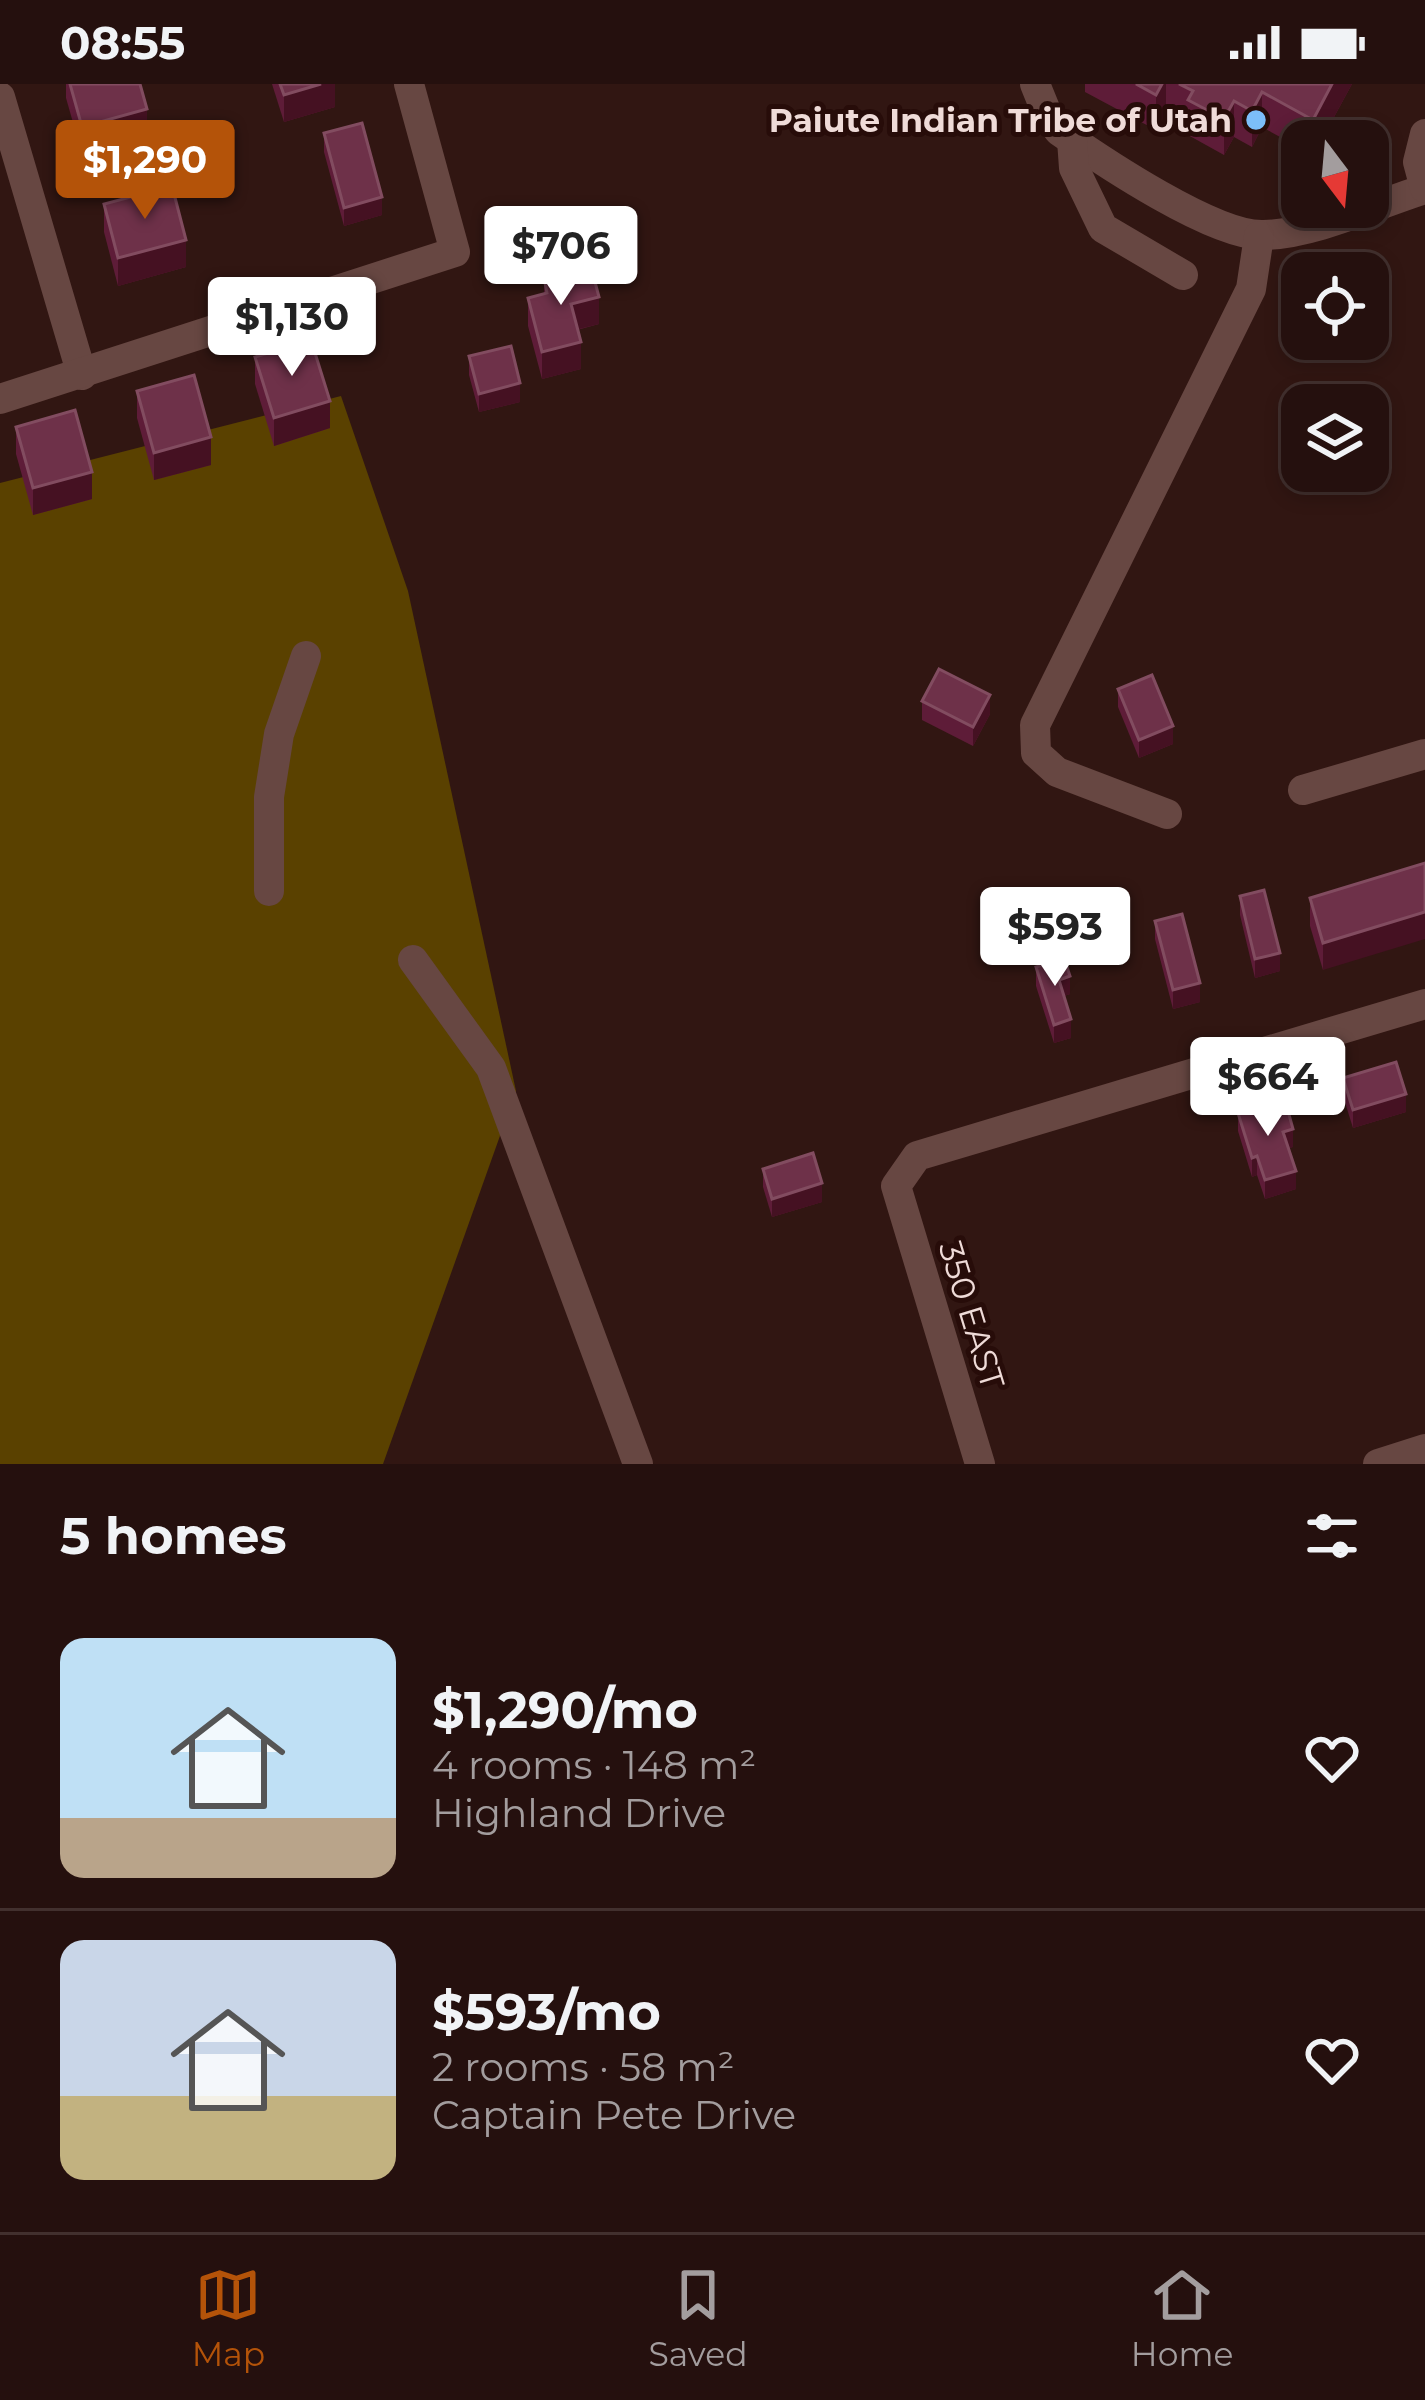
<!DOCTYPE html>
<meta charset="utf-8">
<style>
body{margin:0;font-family:Montserrat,sans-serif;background:#2d1917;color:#f1f3f6;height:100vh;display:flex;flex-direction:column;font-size:45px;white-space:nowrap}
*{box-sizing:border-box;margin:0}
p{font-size:39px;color:#a39d9e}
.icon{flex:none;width:66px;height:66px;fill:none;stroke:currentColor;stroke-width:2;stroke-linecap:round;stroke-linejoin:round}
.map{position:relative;height:1380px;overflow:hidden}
.details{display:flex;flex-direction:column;background:#25100e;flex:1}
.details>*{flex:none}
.needle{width:78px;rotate:164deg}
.buttons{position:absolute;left:1281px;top:36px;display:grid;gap:24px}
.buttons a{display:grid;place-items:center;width:108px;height:108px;border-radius:24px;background:#25100e;box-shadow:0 6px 18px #0003,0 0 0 3px #42302e;font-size:60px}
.price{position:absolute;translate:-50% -102px;padding:0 27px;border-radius:12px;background:#fff;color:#222;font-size:39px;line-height:78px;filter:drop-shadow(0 3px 6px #0008)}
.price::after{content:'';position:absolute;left:50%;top:72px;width:36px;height:27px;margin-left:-18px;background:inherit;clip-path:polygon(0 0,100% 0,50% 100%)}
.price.active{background:#b45309;color:#fff}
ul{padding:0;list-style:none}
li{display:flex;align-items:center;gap:36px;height:300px;padding:0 60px}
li+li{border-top:3px solid #42302e}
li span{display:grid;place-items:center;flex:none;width:336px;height:240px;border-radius:24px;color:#555}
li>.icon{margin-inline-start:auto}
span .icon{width:144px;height:144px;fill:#fffc;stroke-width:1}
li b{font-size:51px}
h2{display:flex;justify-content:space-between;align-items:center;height:144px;padding:0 60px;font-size:51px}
.status{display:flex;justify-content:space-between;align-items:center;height:84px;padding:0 60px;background:#25100e;direction:ltr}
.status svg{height:33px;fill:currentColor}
.menu{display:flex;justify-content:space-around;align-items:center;height:168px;border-top:3px solid #42302e;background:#25100e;font-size:33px;color:#a39d9e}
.menu a{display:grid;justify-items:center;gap:6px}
.menu .active{color:#b45309}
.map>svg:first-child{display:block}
.grass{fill:#5a4100}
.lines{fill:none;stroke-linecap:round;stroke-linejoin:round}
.minor{stroke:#674742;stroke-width:30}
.wall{fill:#5e1c38}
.shaded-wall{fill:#451122}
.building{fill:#6e3149;stroke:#824c60;stroke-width:3}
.poi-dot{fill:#7cbef9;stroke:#270c09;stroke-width:4.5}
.labels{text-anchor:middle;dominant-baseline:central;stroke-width:10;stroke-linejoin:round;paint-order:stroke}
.poi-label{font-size:33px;font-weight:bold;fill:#efdbd8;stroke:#270c09;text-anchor:end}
.street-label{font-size:33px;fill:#efdbd8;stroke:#270c09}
</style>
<div class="status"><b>08:55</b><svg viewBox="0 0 49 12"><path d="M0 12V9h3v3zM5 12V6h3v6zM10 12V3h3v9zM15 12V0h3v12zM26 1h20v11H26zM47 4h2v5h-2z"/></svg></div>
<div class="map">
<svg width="1425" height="1380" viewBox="0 0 1425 1380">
<rect width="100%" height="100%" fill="#311612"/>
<polygon class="grass" points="341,312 408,507 516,1007 383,1380 0,1380 0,399"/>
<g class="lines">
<g class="minor">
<path d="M1035 0 1048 32 1059 47C1102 77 1215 153 1264 151 1314 150 1377 120 1425 105"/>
<polyline points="0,13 82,291"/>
<polyline points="1425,50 1418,78 1425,104"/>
<polyline points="1072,56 1074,84 1103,144 1183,191"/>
<polyline points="0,315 455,168 409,0"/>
<polyline points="1303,706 1425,670"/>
<polyline points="1167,730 1057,688 1036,669 1035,641 1251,205 1259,152"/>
<polyline points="269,807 269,713 279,650 306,572"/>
<polyline points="413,876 491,984 638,1380"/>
<polyline points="980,1380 896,1102 917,1072 1425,920"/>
<polyline points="1378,1380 1425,1365"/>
</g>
</g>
<g class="wall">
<polygon points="66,0 140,0 147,52 82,70 66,14"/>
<polygon points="272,0 335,0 335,23 284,38"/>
<polygon points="1085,0 1352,0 1321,57 1302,57 1302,65 1262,43 1252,63 1234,53 1224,71 1188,51 1188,40 1166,29 1156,46 1085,8"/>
<polygon points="324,49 382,131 344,142 324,68"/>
<polygon points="104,120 186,183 118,202 104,148"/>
<polygon points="544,194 599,240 577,246 581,285 542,295 528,242 528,214 544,210"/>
<polygon points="469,272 520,318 479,328 469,291"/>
<polygon points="255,273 330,344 274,362 255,300"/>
<polygon points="137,307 211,381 154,396 137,334"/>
<polygon points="16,343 92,415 33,431 16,370"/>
<polygon points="1118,605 1173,660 1139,674 1118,623"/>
<polygon points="922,617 990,630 973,662 922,636"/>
<polygon points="1425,779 1323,886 1310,842 1310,814"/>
<polygon points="1240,812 1280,887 1255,894 1240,831"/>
<polygon points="1155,837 1200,918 1173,925 1155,855"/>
<polygon points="1036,883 1070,910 1064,912 1071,954 1054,959 1036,902"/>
<polygon points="1343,994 1406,1028 1353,1044 1343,1012"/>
<polygon points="1238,1029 1277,1030 1293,1063 1289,1064 1296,1105 1265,1115 1257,1091 1252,1093 1238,1047"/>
<polygon points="763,1085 822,1118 772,1133 763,1103"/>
</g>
<g class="shaded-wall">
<polygon points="321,0 335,0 335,23 284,38 284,11"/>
<polygon points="1162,0 1166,0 1166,29 1156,46 1156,11"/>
<polygon points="1332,0 1352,0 1321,57 1313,57 1313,36"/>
<polygon points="1262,8 1262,43 1252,63 1252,27"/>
<polygon points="1234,17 1234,53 1224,71 1224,35"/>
<polygon points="147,25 147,52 82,70 82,43"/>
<polygon points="382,113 382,131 344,142 344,124"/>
<polygon points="186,156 186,183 118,202 118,174"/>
<polygon points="599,213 599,240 571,247 571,220"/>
<polygon points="581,258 581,285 542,295 542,268"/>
<polygon points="520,299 520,318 479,328 479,310"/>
<polygon points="330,317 330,344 274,362 274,334"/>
<polygon points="211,353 211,381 154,396 154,369"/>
<polygon points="92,388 92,415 33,431 33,404"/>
<polygon points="990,611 990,630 973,662 973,643"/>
<polygon points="1173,642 1173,660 1139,674 1139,656"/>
<polygon points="1425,828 1425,855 1323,886 1323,859"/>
<polygon points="1280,869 1280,887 1255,894 1255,875"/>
<polygon points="1070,892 1070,910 1059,914 1059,896"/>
<polygon points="1200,899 1200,918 1173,925 1173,906"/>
<polygon points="1071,935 1071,954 1054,959 1054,941"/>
<polygon points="1406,1010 1406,1028 1353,1044 1353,1026"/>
<polygon points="1293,1045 1293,1063 1283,1066 1283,1048"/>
<polygon points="1257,1072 1257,1091 1252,1093 1252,1074"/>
<polygon points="1296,1087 1296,1105 1265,1115 1265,1096"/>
<polygon points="822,1099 822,1118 772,1133 772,1115"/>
</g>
<g class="building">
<polygon points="70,0 140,0 147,25 82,43"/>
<polygon points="280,0 321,0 284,11"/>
<polygon points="1136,0 1162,0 1156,11"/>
<polygon points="1179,0 1332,0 1313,36 1262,8 1252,27 1234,17 1224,35 1188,16 1193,7"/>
<polygon points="362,39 382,113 344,124 324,49"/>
<polygon points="172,102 186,156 118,174 104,120"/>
<polygon points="591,183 599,213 571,220 581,258 542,268 528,214 547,209 544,194"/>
<polygon points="311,256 330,317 274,334 255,273"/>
<polygon points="511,262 520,299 479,310 469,272"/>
<polygon points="194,291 211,353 154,369 137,307"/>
<polygon points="75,326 92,388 33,404 16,343"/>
<polygon points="939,585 990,611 973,643 922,617"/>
<polygon points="1152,591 1173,642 1139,656 1118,605"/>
<polygon points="1425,779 1425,828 1323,859 1310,814"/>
<polygon points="1264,806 1280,869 1255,875 1240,812"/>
<polygon points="1182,830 1200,899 1173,906 1155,837"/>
<polygon points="1064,874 1070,892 1059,896 1071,935 1054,941 1036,883"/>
<polygon points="1396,978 1406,1010 1353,1026 1343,994"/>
<polygon points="1273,1018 1277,1030 1288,1027 1293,1045 1283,1048 1296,1087 1265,1096 1257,1072 1252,1074 1238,1029"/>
<polygon points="813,1069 822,1099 772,1115 763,1085"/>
</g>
<circle class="poi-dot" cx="1256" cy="36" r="12"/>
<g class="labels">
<g class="poi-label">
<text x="1232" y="36">Paiute Indian Tribe of Utah</text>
</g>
<g class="street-label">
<text transform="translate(972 1231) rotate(73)">350 EAST</text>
</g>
</g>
</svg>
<div class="buttons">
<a><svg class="needle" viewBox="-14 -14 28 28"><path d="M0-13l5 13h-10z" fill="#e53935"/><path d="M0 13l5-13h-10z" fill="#a39d9e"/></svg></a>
<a><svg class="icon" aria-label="locate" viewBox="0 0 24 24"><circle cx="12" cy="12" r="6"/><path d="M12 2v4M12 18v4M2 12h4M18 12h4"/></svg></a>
<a><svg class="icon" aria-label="layers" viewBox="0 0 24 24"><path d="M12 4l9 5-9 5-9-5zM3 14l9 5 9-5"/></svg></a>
</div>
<b class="price active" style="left:145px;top:138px">$1,290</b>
<b class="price" style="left:561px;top:224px">$706</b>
<b class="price" style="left:292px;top:295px">$1,130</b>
<b class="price" style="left:1055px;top:905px">$593</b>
<b class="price" style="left:1268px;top:1055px">$664</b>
</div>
<section class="details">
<h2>5 homes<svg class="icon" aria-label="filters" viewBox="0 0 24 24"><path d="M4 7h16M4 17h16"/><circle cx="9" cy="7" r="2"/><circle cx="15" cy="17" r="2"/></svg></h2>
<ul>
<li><span style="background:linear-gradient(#bfe0f5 75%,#b9a48a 0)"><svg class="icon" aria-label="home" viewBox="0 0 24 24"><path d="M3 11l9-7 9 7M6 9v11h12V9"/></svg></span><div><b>$1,290/mo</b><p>4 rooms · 148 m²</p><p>Highland Drive</p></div><svg class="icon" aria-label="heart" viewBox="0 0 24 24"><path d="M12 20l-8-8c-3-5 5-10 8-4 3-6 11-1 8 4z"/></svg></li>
<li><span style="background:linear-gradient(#c9d6e8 65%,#c2b280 0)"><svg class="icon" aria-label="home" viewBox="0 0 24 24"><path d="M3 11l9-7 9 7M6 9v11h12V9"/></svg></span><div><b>$593/mo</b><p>2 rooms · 58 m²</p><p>Captain Pete Drive</p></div><svg class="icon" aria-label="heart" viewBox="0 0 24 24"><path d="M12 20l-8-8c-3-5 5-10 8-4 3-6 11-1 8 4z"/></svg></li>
</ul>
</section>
<nav class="menu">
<a class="active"><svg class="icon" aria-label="map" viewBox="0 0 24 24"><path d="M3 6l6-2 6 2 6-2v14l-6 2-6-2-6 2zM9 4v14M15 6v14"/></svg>Map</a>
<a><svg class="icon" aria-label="saved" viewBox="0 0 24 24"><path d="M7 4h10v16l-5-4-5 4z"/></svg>Saved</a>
<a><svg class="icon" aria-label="home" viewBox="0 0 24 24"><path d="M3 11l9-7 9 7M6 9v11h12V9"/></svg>Home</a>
</nav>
